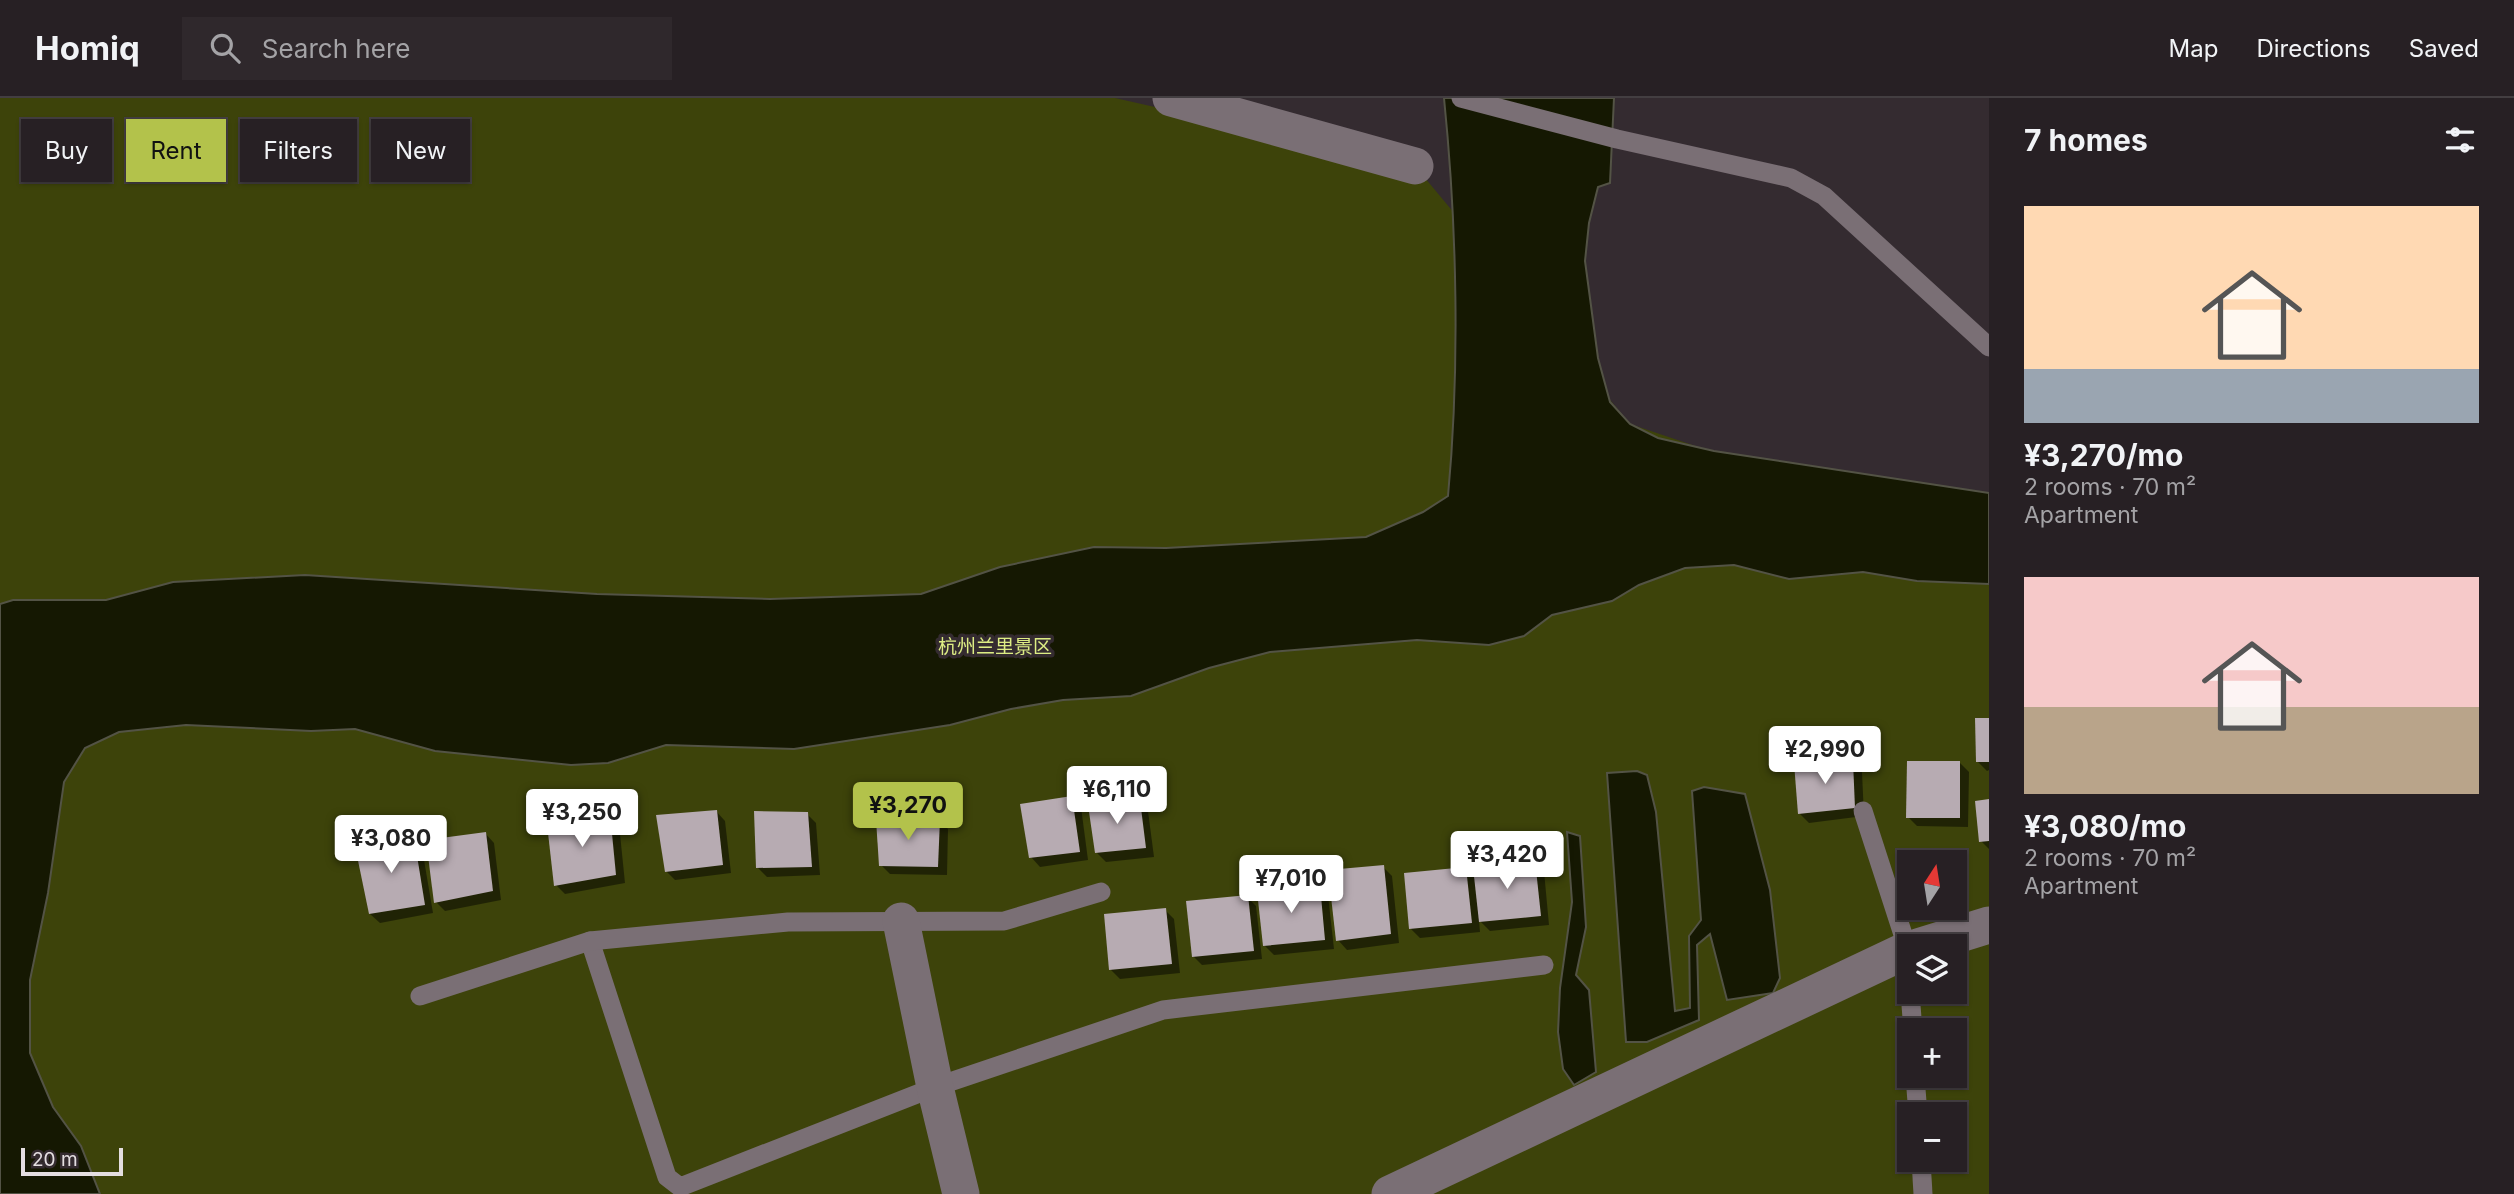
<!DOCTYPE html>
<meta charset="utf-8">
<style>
body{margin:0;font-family:Inter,"Noto Sans SC",sans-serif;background:#2f282c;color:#f1f3f6;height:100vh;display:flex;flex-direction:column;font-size:26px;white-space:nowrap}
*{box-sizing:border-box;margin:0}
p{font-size:23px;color:#a4a3a6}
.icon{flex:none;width:38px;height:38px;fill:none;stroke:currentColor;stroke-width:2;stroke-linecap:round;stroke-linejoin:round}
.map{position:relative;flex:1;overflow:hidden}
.drawer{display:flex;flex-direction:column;background:#272024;width:525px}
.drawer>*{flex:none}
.guide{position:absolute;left:21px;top:21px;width:665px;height:63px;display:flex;gap:14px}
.needle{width:46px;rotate:12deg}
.fabs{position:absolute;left:1897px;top:752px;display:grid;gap:14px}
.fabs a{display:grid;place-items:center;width:70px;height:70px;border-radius:0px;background:#272024;box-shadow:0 2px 5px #0004,0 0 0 2px #433e41;font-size:35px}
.scale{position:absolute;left:21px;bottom:18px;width:102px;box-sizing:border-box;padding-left:7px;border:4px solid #e4dee1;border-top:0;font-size:19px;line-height:24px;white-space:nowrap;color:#e4dee1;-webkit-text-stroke:5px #342b30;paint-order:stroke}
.price{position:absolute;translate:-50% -60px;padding:0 16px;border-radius:7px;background:#fff;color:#222;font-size:23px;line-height:46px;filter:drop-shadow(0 2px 4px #0008)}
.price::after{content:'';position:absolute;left:50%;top:42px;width:21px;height:16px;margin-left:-10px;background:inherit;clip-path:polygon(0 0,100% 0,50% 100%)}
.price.current{background:#b3c24b;color:#111}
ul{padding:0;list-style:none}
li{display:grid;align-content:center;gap:14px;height:371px;padding:0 35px}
li span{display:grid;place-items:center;height:217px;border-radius:0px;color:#555}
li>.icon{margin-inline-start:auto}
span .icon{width:126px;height:126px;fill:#fffc;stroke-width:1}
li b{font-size:30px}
h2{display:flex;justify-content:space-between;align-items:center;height:84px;padding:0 35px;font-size:30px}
.pill{padding:0 24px;border-radius:0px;background:#272024;box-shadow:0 2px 5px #0004,0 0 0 2px #433e41;font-size:24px;line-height:63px}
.pill.current{background:#b3c24b;color:#111}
header{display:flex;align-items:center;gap:42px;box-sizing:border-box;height:98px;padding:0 35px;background:#272024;border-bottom:2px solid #433e41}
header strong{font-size:33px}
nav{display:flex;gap:38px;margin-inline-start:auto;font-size:24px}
.search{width:490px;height:63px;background:#2f282c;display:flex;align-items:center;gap:18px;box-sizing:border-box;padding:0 24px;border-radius:0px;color:#a4a3a6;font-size:26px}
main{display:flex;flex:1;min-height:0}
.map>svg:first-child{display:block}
.green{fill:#3d430a;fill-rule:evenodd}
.water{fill:#151802;stroke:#535345;stroke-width:2}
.shadow{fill:#0007}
.building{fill:#b7abb2}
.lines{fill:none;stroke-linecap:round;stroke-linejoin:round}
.lane{stroke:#7a6f75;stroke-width:19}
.street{stroke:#7a6f75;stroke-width:37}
.labels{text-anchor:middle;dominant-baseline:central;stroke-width:7;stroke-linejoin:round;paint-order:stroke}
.park-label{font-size:19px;fill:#dded84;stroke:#342b30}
</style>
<header>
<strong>Homiq</strong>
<div class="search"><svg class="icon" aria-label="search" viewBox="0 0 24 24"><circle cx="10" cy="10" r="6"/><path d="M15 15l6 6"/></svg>Search here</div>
<nav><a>Map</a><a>Directions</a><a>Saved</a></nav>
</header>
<main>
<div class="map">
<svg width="1989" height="1096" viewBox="0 0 1989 1096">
<rect width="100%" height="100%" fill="#342b30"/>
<path class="green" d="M0 0H1115L1415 68 1630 326 1989 447V1096H0ZM1909 765H1955V810H1909ZM1909 849H1955V894H1909ZM1909 933H1955V978H1909ZM1909 1017H1955V1062H1909Z"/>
<g class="water">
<path d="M1444 0H1614L1610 85 1598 89 1589 125 1585 163 1598 260 1610 304 1630 326 1658 340 1714 353 1989 395V486L1917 483 1863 474 1789 481 1734 467 1685 470 1639 487 1612 503 1552 517 1524 538 1489 547 1417 542 1270 554 1209 570 1131 598 1063 602 1011 611 950 627 794 651 666 647 608 665 571 667 435 653 355 631 311 633 186 627 119 634 85 650 64 684 48 795 30 882V955L53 1009 81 1048 100 1096H0V506L13 502H106L173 484 305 477 597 496 770 501 921 496 1000 469 1094 449 1166 450 1366 439 1423 414 1448 398C1460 270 1457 128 1444 0Z"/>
<polygon points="1637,673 1647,677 1656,714 1675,913 1690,910 1689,838 1701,822 1692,693 1704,689 1745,696 1770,792 1780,880 1773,895 1727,902 1710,836 1697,847 1699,922 1647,944 1626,944 1607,675"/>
<polygon points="1567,734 1580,738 1586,829 1576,877 1589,892 1596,974 1574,987 1563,971 1558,934 1560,890 1572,804"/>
</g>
<g class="shadow">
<polygon points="1989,622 1989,672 1987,673 1978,664"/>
<polygon points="1853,665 1862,674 1864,718 1809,725 1800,716"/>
<polygon points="1960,665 1969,674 1968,729 1917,728 1908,719"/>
<polygon points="1072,700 1081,709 1088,762 1040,769 1031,759"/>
<polygon points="1989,703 1989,751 1981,743"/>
<polygon points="1139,704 1148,713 1154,759 1106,764 1097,755"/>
<polygon points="716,713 725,723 731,775 675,782 666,773"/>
<polygon points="807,716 816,725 820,777 767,779 758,770"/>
<polygon points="610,717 619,726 625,785 565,796 556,787"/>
<polygon points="939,722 948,731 947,777 890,776 881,767"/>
<polygon points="485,735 494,745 501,802 445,813 436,804"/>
<polygon points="413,741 422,750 433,815 380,825 370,816"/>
<polygon points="1535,764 1544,773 1549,827 1490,833 1479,822 1480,834 1420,840 1411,831 1465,771 1476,781"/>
<polygon points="1383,769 1392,778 1399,845 1347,852 1338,842"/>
<polygon points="1319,788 1328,797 1334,851 1274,857 1265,848"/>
<polygon points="1247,799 1256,808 1262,861 1202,867 1193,858"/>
<polygon points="1165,812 1174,821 1180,875 1120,881 1111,872"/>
</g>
<g class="building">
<polygon points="1975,620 1989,620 1989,664 1976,664"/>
<polygon points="1853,663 1855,710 1798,716 1794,665"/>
<polygon points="1907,663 1960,663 1960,720 1906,720"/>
<polygon points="1072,698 1080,754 1029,760 1020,706"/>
<polygon points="1989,701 1989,743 1979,744 1975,703"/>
<polygon points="1140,702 1146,750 1095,755 1088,707"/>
<polygon points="717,712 723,767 665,774 656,717"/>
<polygon points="754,713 808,714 812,769 756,770"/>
<polygon points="610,715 616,777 554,788 547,726"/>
<polygon points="876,721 940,721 938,769 879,768"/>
<polygon points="486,734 493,793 434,805 426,742"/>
<polygon points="414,739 425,807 369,816 355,748"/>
<polygon points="1535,762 1541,818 1479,824 1473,769"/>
<polygon points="1384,767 1391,836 1336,843 1328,772"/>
<polygon points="1466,769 1472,825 1409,831 1404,775"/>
<polygon points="1320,787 1325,842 1263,848 1257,793"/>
<polygon points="1248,797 1254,853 1192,859 1186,803"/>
<polygon points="1166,810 1172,866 1109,872 1104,816"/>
</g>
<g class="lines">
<g class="lane">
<polyline points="1461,0 1617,41 1791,80 1824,98 1989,249"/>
<polyline points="1863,713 1908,852 1909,877"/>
<polyline points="590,843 667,1079 680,1089 935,989 1163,912 1544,867"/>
<polyline points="1910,894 1913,933"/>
<polyline points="420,898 590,843 788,824 1004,823 1101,794"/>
<polyline points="1915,978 1918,1017"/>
<polyline points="1921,1062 1923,1096"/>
</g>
<g class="street">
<polyline points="1171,0 1415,68"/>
<polyline points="901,823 935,989 961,1096"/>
<polyline points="1918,849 1989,827"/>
<polyline points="1390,1096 1909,851"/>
</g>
</g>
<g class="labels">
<g class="park-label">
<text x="995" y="548">杭州兰里景区</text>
</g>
</g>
</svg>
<div class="fabs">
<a><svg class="needle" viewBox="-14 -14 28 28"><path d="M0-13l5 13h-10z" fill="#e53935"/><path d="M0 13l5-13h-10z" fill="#a4a3a6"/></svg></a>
<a><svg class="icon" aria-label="layers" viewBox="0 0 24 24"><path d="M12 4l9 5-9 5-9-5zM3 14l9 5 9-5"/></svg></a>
<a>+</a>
<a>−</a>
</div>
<div class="scale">20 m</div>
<b class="price" style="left:1825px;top:688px">¥2,990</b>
<b class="price" style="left:1117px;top:728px">¥6,110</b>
<b class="price current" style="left:908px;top:744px">¥3,270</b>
<b class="price" style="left:582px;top:751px">¥3,250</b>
<b class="price" style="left:391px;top:777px">¥3,080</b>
<b class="price" style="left:1507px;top:793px">¥3,420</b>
<b class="price" style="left:1291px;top:817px">¥7,010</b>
<div class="guide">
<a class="pill">Buy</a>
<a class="pill current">Rent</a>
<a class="pill">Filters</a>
<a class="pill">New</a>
</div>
</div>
<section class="drawer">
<h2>7 homes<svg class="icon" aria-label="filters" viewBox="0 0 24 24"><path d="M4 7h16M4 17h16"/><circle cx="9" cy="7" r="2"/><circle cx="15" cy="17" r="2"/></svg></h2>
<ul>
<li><span style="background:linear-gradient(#ffd9b3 75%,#9aa5b1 0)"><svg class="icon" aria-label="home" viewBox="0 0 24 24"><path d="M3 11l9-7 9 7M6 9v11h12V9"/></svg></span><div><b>¥3,270/mo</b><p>2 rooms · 70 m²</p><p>Apartment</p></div></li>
<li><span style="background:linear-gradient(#f6c9c9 60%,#b9a48a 0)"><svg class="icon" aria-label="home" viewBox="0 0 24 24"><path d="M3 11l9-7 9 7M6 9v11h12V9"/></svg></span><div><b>¥3,080/mo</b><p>2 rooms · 70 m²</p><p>Apartment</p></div></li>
</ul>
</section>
</main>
